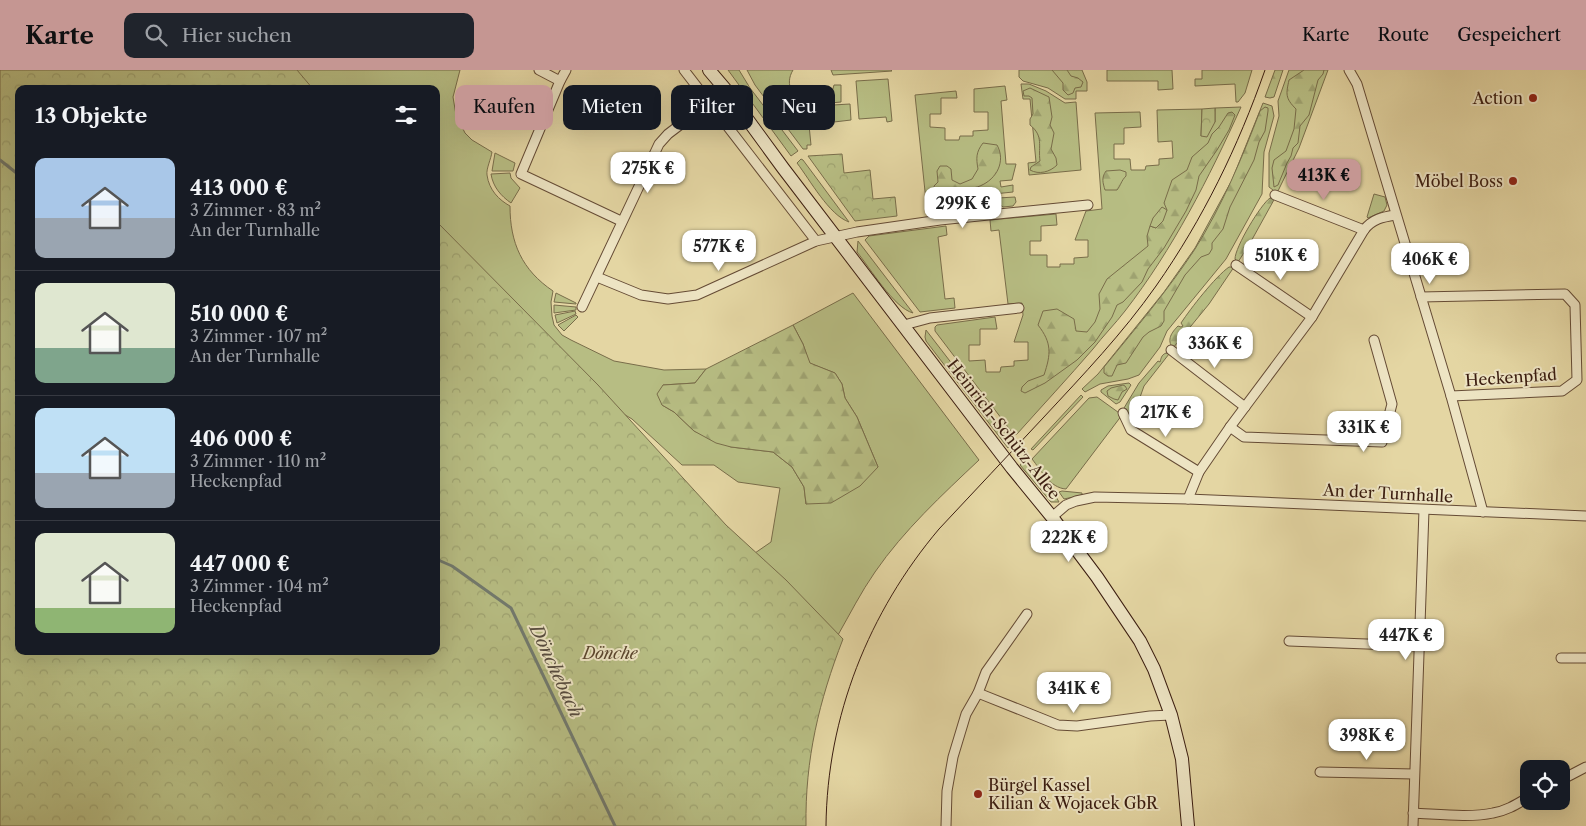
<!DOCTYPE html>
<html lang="de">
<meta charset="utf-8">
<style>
body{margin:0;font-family:"Libre Caslon Text",serif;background:#20242c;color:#f1f3f6;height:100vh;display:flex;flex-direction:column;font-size:19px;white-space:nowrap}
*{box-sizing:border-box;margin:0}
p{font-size:16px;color:#9ea1a6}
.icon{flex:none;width:28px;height:28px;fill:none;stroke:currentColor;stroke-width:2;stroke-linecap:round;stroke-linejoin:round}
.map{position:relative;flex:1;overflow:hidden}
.side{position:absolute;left:15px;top:15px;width:425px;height:570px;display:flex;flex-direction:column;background:#171b24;border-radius:10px;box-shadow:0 5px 20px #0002}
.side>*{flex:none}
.guide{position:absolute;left:455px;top:15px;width:475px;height:45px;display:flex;gap:10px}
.buttons{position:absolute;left:1520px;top:690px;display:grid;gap:10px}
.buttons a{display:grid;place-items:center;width:50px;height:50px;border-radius:10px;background:#171b24;box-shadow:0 5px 20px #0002;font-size:25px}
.price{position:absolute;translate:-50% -42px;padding:0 11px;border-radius:10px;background:#fff;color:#222;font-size:16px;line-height:32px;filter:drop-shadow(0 1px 2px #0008)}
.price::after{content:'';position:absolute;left:50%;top:30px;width:15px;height:11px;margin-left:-8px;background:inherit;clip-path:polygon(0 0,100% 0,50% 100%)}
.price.selected{background:#c59692;color:#111}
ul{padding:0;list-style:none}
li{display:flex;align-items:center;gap:15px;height:125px;padding:0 20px}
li+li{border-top:1px solid #363941}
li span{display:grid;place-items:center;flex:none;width:140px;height:100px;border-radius:10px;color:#555}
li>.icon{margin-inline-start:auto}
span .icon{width:60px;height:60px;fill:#fffc;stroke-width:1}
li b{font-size:21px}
h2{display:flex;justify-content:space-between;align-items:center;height:60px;padding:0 20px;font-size:21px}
.pill{padding:0 18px;border-radius:10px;background:#171b24;box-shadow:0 5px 20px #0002;font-size:18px;line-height:45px}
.pill.selected{background:#c59692;color:#111}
header{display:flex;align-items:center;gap:30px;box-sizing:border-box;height:70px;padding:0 25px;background:#c59692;color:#111}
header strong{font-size:24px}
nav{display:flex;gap:28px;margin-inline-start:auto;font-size:18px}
.search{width:350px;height:45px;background:#20242c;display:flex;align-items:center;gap:12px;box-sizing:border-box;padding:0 18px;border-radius:10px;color:#9ea1a6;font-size:19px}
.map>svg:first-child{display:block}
.grass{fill:#b7bd83;stroke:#796d4a}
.forest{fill:url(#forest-firs);stroke:#796d4a}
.park{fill:url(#park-crowns);stroke:#796d4a}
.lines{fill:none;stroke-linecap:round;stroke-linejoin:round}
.stream{stroke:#727a6e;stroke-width:3}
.street-casing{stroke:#654b35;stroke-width:11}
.secondary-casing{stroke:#3b1d10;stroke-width:14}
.street{stroke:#ede4c3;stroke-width:9}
.secondary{stroke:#ede4c3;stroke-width:12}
.tram{stroke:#3b1d10;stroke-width:1}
.poi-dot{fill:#8f2418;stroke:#ede4c3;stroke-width:2}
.labels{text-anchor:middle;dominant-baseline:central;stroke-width:4;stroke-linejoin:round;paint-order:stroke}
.poi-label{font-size:16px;fill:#3b1d10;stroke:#ede4c3;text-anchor:end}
.street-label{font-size:16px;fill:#3b1d10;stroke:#ede4c3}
.park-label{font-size:16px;font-style:italic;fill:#5a452d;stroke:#ede4c3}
.water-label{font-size:18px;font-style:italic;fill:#574c3f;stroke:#ede4c3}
</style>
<header>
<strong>Karte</strong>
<div class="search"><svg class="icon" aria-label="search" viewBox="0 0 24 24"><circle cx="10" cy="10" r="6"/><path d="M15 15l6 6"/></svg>Hier suchen</div>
<nav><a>Karte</a><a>Route</a><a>Gespeichert</a></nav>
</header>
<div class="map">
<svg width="1586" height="756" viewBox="0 0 1586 756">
<defs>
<pattern id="forest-firs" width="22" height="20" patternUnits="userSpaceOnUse" patternTransform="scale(1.25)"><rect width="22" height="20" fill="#b7bd83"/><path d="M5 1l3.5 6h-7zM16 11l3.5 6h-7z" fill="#9ea270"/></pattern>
<pattern id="park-crowns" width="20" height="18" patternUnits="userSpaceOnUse" patternTransform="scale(1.25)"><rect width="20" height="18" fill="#b7bd83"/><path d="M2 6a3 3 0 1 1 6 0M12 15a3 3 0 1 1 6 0" fill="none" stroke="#9ea270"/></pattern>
</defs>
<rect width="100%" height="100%" fill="#e4d6a3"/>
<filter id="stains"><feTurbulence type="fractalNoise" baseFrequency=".004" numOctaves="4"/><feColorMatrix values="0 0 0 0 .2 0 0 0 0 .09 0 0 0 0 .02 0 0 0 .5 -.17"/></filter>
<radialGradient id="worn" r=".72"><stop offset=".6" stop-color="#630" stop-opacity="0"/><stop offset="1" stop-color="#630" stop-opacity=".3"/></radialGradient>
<g class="grass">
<path d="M0 0H460L453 27 456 45 465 63 472 70 492 82C491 89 486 99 487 105 489 120 499 130 510 136 510 173 522 200 553 221L551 232 552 246 554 255 562 265 571 270 614 291 664 300 706 299 695 313 663 315 662 335 674 342 694 361 731 377 773 382 792 397 804 417 806 434 878 397 857 347 845 328 842 314 835 303 809 293 803 274 793 255 853 223 979 390C942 425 904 460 875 502 861 522 850 544 838 565L755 483 771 472 780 418 738 412 714 395H682L632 349 436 233V19H19Z"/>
<polygon points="728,0 739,0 750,18 798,81 791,86"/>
<path d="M747 0H793C784 15 793 28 807 35L811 75H807V79H803L755 15Z"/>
<polygon points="831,0 891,0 892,1 833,5"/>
<polygon points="1019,0 1082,0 1087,12 1087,21 1076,21 1076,29 1065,29 1048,18 1023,11 1019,7"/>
<polygon points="1107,0 1172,0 1173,19 1158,20 1158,11 1107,11"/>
<polygon points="1202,0 1252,0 1245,23 1238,32 1236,32 1235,14 1195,16 1195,9 1202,9"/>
<polygon points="1289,0 1328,0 1299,78 1277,123 1269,117 1269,83 1279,46 1278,31"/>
<polygon points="888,9 892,51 887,52 886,47 859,49 856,11"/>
<polygon points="1021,14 1029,14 1046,21 1065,33 1076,32 1081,100 1029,105 1028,93 1036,92 1030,29 1023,29"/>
<polygon points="834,15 841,15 841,32 819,34 831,26"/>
<polygon points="1005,16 1007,30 1001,31 1006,94 1016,94 1012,110 1000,111 1001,117 1013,115 1013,122 926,131 915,25 956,21 957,28 941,28 941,44 930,44 930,57 945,58 945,70 959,70 960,66 973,66 973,61 988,60 988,42 974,42 974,19"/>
<polygon points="1263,33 1272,36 1274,46 1264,82 1262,124 1226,189 1167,261 1160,277 1139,305 1128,309 1100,314 1085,322 1082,319 1098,304 1164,222 1195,178 1232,110"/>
<polygon points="850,34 851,50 834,52 833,35"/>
<polygon points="830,36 831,52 821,53 820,37"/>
<path d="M1241 37C1209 108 1173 179 1125 241 1115 254 1103 266 1093 279 1068 308 1042 336 1017 364L1014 365 935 261V257L937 255 995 247 997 259H980V275H969V291L985 290 986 302H1000L1001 297 1014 296V291L1028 290V272H1014L1023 245 1022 233 1008 234 999 160 991 161 990 150 1056 144 1057 155 1041 156V171H1030V185H1047V197H1060V194H1074V188L1088 187V170H1075L1086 141 1102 139 1095 43 1140 42 1141 57 1124 58V74H1114V89H1130L1131 100H1145L1146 96 1159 95V89L1173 88 1172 71 1158 72 1157 40 1202 39 1201 66 1215 52V38Z"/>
<polygon points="495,83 515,93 513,101 492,101"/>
<path d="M801 89 803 90 849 152C829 145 810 110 797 93Z"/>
<path d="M510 103 511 108 520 118 511 133C501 126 493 117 491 104Z"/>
<polygon points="1374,124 1385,127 1387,135 1384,141 1368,148 1367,147"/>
<polygon points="1015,127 1016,132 1013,136 1003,137 999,134 998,128"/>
<polygon points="946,156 947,165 938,167 945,229 954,228 955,238 920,242 865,170 869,166"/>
<path d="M858 171 913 243C894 238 870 198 857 182Z"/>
<polygon points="556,223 576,233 576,234 554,232"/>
<polygon points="554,235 576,237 576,240 554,243"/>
<polygon points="575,241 576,244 557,253 555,245"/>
<polygon points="576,245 578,247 564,261 558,255"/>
<polygon points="926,260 1013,373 1008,378 926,271 925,267"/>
<polygon points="1129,313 1131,315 1120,332 1116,334 1101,322 1101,320 1108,316"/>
<polygon points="1081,325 1083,327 1033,380 1031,379"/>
<path d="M1097 327 1122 345 1066 419C1050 418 1041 400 1032 389L1089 328Z"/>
<polygon points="1025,389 1055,425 1059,432 1051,432 1020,395"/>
<polygon points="1062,421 1082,423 1082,425 1064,429 1059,422"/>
</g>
<g class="forest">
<polygon points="1052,0 1067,0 1071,6 1078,8 1083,12 1081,17 1075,18 1073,23 1068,25 1063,20 1063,13"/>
<polygon points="1275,0 1283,0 1274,27 1270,28 1265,27"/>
<path d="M1304 0H1324L1323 4 1318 10 1309 45 1300 56 1298 73 1293 78 1291 86 1287 93 1278 115 1274 117 1272 98 1274 90 1286 81 1294 59 1296 39C1285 28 1286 24 1289 10Z"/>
<path d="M1030 18 1049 27 1052 47 1050 55 1054 63 1051 79 1056 88 1057 95C1050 102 1039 105 1030 100L1031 97 1040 91C1038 76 1044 66 1030 55V49L1033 44 1032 28 1029 26H1024L1023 21Z"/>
<path d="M1265 37 1268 38V41L1265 61 1259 72 1254 90 1230 137 1223 159 1212 173V179L1209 184 1201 187 1185 205 1164 241V251L1161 256 1149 262 1143 267 1126 293 1117 295 1112 306H1108L1104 303V297C1136 258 1168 220 1195 179 1222 136 1242 88 1260 41Z"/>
<path d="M1232 42 1235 45 1229 60 1217 80 1199 106 1196 120 1186 141 1164 178 1148 199 1142 212 1123 232 1117 235 1112 247 1095 272 1077 290 1045 313 1025 323 1021 321 1022 317 1028 311 1044 305C1051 284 1052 273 1038 255L1043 241 1057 239 1074 249 1076 261 1087 262 1095 252 1100 239 1099 224 1107 209 1148 176 1147 166 1150 156 1156 158 1167 140 1164 133 1172 110 1187 100 1192 87 1208 73 1212 64 1219 57 1228 43Z"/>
<path d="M983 73 997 75C1006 91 997 109 980 116 973 119 965 118 957 119 949 120 944 125 935 122L934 116 938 112 937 101 940 96H947L951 99 952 110 960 114 972 109 978 99C976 88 976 82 983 73Z"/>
<path d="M1120 100 1126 102V106C1121 111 1121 115 1117 120H1105C1103 113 1101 108 1106 101Z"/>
<path d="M1270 128H1275L1249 175 1238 192 1235 189C1235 177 1261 134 1270 128Z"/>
<path d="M1229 197H1234L1209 234 1173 278C1166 270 1172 262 1178 256L1181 257 1183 256 1181 253C1191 238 1215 207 1229 197Z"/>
<polygon points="793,255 803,274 810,293 835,303 842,314 845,328 857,347 878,397 860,416 831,433 806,434 804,417 792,397 773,382 731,377 716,373 694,361 674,342 662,335 657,324 663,315 695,313 706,299"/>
<path d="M1166 283 1169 284 1144 316 1133 347 1124 342V338L1139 313 1158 291 1160 292C1161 289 1161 285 1166 283Z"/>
<polygon points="1123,315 1125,316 1127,319 1122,322 1118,330 1114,329 1108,326 1107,321 1111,318"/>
</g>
<g class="park">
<path d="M0 0H297L313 19H19V581H436V151L598 315 726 455 786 510 843 569C819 631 805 689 806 756H0Z"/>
<polygon points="1215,38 1215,52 1207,67 1201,66 1202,39"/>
<polygon points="842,84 844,103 870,100 873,129 895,127 897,146 855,151 808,86"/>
<polygon points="1162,137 1167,140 1163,151 1156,158 1150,156 1153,148"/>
</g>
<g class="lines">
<g class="stream">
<polyline points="0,90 19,105"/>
<polyline points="436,489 452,496 511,538 615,756"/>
</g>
<defs>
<g id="street">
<polyline points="539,0 560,11"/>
<polyline points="566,0 560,11 521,104 621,151"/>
<polyline points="684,0 816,171"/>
<polyline points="1349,0 1357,14 1451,326 1483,442"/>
<polyline points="1275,125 1364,160"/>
<polyline points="1236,195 1312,247"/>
<polyline points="597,207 641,225 668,229 697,225 816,171 857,162 940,150 1088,135"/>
<polyline points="1421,227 1565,224 1575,235 1577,310 1562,321 1451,326"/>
<polyline points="582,237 659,74 668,64 726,20"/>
<polyline points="904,255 930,248 1019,238"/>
<polyline points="1171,280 1245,337"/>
<polyline points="1123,343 1131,360 1199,402"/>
<polyline points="1230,357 1244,367 1382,372 1392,334 1374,270"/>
<path d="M1188 429 1199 402 1230 357 1312 247 1364 160C1372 149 1383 147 1395 145"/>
<polyline points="1052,447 1066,435 1076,431 1095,427 1188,429 1586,446"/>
<polyline points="1289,571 1418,576"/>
<polyline points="1561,588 1586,588"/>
<polyline points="978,623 1058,655 1077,656 1150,646 1171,645"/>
<polyline points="1320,702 1414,704"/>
<polyline points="1561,710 1586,697"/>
<path d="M1413 743C1437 744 1470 748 1493 743 1506 741 1517 734 1529 727"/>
<polyline points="946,756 947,721 953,687 966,644 978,623 986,602 1027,544"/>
<polyline points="1413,756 1424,440"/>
</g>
<polyline id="secondary" points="709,0 726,20 783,98 1012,398 1052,447 1097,507 1140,571 1154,599 1171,645 1182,689 1188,756"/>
</defs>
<use href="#street" class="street-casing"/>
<use href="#secondary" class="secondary-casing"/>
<use href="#street" class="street"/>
<use href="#secondary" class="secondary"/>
<path class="tram" d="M826 756C827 646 869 542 939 459 974 422 1008 385 1043 348 1083 305 1123 263 1156 216 1203 149 1238 77 1265 0"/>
</g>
<g class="poi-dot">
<circle cx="1533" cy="28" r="5"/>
<circle cx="1513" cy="111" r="5"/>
<circle cx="978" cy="724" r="5"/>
</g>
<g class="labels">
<g class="poi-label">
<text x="1523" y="28">Action</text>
<text x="1503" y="111">Möbel Boss</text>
<text x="988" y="715" text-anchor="start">Bürgel Kassel<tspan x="988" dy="18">Kilian &amp; Wojacek GbR</tspan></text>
</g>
<g class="street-label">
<text transform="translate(1511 307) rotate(-4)">Heckenpfad</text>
<text transform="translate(1004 359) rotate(52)">Heinrich-Schütz-Allee</text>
<text transform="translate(1388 423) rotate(3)">An der Turnhalle</text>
</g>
<g class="park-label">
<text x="610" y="583">Dönche</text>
</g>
<g class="water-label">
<text transform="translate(556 601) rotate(65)">Dönchebach</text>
</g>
</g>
<rect width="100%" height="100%" filter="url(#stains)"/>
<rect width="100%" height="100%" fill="url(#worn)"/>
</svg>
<div class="buttons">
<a><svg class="icon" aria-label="locate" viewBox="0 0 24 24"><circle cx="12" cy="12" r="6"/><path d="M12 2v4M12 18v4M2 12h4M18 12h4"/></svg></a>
</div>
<b class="price" style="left:648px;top:124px">275K €</b>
<b class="price selected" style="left:1324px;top:131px">413K €</b>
<b class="price" style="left:963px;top:159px">299K €</b>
<b class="price" style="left:719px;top:202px">577K €</b>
<b class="price" style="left:1281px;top:211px">510K €</b>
<b class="price" style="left:1430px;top:215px">406K €</b>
<b class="price" style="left:1215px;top:299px">336K €</b>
<b class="price" style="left:1166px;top:368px">217K €</b>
<b class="price" style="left:1364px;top:383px">331K €</b>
<b class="price" style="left:1069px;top:493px">222K €</b>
<b class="price" style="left:1406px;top:591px">447K €</b>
<b class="price" style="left:1074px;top:644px">341K €</b>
<b class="price" style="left:1367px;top:691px">398K €</b>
<div class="guide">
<a class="pill selected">Kaufen</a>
<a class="pill">Mieten</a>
<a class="pill">Filter</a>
<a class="pill">Neu</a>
</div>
<section class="side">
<h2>13 Objekte<svg class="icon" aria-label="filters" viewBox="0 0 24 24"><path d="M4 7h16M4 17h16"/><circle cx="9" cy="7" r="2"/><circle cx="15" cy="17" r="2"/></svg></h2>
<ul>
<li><span style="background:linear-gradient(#a9c7e8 60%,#9aa5b1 0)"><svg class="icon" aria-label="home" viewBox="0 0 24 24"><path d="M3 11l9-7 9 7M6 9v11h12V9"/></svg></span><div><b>413 000 €</b><p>3 Zimmer · 83 m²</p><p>An der Turnhalle</p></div></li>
<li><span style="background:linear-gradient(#dfe7d0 65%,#7fa58c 0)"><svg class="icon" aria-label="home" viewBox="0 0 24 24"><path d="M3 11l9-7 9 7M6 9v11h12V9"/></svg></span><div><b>510 000 €</b><p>3 Zimmer · 107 m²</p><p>An der Turnhalle</p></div></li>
<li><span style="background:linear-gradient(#bfe0f5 65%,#9aa5b1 0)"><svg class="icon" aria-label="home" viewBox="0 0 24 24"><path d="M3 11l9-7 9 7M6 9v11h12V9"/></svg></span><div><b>406 000 €</b><p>3 Zimmer · 110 m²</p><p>Heckenpfad</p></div></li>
<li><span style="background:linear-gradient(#dfe7d0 75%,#8fb573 0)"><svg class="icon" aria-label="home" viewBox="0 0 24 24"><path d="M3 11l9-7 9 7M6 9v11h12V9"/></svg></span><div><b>447 000 €</b><p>3 Zimmer · 104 m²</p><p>Heckenpfad</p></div></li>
</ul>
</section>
</div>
